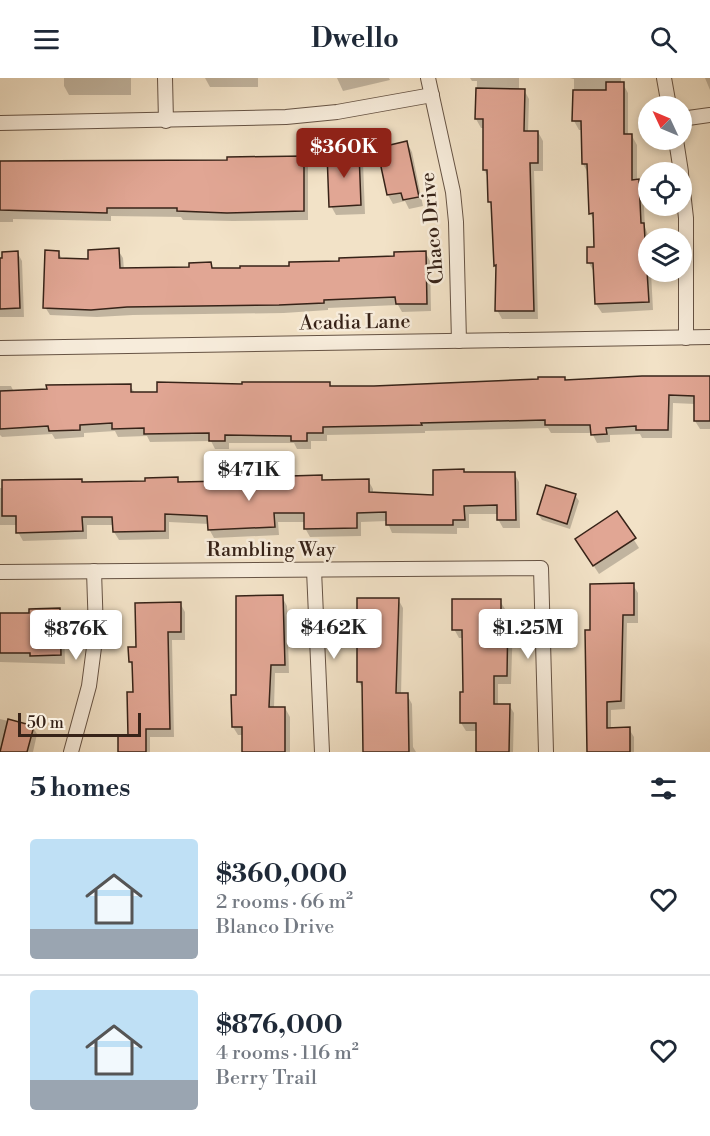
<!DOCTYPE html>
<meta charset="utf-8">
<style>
body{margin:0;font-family:"Libre Bodoni",serif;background:#f2f2f3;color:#1f2937;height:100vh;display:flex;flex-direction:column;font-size:22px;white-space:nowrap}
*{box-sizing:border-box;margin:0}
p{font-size:20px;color:#747a83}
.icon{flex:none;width:33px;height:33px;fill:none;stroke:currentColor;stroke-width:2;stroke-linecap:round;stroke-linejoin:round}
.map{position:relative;height:674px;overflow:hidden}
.drawer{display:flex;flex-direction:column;background:#fff;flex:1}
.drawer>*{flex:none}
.needle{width:39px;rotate:314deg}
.controls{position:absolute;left:638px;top:18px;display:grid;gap:12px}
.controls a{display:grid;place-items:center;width:54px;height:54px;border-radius:50%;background:#fff;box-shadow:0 3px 9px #0003;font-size:30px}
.scale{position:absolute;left:18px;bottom:15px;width:123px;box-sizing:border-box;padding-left:6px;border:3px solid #372318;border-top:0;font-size:16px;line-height:21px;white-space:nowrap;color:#372318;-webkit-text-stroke:4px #f7ecdb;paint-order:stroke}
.price{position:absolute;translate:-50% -51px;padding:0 14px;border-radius:6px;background:#fff;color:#222;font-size:20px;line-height:39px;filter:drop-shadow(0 2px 3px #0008)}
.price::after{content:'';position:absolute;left:50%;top:36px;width:18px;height:14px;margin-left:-9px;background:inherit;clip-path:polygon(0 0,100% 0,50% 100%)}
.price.on{background:#8f2418;color:#fff}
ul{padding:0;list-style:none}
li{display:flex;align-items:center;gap:18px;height:150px;padding:0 30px}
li+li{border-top:2px solid #e0e1e3}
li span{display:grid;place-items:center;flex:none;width:168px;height:120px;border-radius:6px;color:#555}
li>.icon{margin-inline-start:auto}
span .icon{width:72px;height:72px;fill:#fffc;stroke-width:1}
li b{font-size:26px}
h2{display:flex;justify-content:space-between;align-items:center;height:72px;padding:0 30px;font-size:26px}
header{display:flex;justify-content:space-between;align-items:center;height:78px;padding:0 30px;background:#fff;font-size:27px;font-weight:700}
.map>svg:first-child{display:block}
.shadow{fill:#0003}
.building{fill:#e1a694;stroke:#372318;stroke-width:1.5}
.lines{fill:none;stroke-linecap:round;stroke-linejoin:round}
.minor-casing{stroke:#665344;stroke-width:16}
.minor{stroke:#f7ecdb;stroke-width:14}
.labels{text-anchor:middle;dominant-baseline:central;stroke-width:5;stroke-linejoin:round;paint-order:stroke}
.street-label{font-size:20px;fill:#372318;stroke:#f7ecdb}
</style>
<header><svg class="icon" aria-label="menu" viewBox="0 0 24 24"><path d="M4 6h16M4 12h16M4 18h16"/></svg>Dwello<svg class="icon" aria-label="search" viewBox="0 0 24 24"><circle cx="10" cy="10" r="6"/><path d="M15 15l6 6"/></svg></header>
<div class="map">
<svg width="710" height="674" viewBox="0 0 710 674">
<rect width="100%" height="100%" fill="#f2e2c7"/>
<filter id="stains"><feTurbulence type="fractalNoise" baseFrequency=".00333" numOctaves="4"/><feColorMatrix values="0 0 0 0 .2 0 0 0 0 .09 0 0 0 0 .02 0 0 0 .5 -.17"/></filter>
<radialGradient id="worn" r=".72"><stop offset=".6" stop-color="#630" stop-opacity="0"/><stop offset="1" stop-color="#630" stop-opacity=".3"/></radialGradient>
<g class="shadow">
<polygon points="64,0 131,0 131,17 69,17 64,8"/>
<polygon points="205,0 258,0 258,9 210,9"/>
<polygon points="337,0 389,0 390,2 343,13"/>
<polygon points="470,0 519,0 519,12 524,12 529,21 528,54 538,54 543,63 543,93 534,93 538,241 502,241 497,232 497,190 495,187 493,130 490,124 488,99 484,92 484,50 481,50 476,41 477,3 472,3"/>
<polygon points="570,0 621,0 621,6 623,6 628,15 628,58 632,58 637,67 637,103 643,112 645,149 649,160 648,194 651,194 653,232 602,235 596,226 594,194 589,185 596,170 595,144 590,135 588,95 583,86 583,52 579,52 574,43 574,1"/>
<polygon points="704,0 710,0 710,12 705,0"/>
<polygon points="407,65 412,74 423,128 409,131 405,123 393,126 388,117 378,71"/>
<polygon points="358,75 363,84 365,136 336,137 331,128"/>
<polygon points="303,80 308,89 308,142 233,143 183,142 181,139 111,138 111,143 13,141 13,144 0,144 0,84 229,84"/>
<polygon points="118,172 123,180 124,192 191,191 210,186 214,192 291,190 396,179 425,174 430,183 431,233 402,234 398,227 328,230 328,232 284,235 133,237 97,239 50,237 45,229 58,174 63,182 90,183"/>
<polygon points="17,174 22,183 24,239 0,239 0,182"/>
<polygon points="710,299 710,351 700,351 695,343 695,326 673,325 672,360 642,360 640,356 610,357 610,364 597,365 592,355 551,355 548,350 425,353 425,355 327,357 327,363 311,363 311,371 297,371 294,365 229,365 229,371 215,371 211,363 150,364 147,358 118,359 115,353 84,355 84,359 55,361 52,356 2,359 0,357 0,308 11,308 14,314 130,308 135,315 158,316 244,308 329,305 331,310"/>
<polygon points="463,393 465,396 514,395 519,404 520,450 503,450 498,441 498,436 469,436 469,450 457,450 457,456 392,455 387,443 361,444 361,458 310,459 305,450 305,444 278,444 279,457 214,460 209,451 209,446 169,444 169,461 119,462 114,454 114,447 87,447 87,461 23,463 18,454 18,447 0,447 0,410 147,405 177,401 180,406 227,408 291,406 321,399 324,404 368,402 373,411 373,416 435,418"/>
<polygon points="575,417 579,423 570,451 542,442 538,436"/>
<polygon points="617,435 639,470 599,496 582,470"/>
<polygon points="633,507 638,515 638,545 627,545 625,631 611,632 611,651 629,651 634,659 634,674 589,674 586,553 592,553"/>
<polygon points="282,519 287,528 289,595 275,595 274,630 285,630 290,639 290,674 244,674 243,657 238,657 233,649 238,619"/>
<polygon points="398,521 403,530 401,617 407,617 412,626 413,669 416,674 364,674 363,611 359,604"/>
<polygon points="500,523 505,531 505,535 508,535 513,544 511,606 498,606 498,627 509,627 514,635 513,674 477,674 477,653 466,653 461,645 464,615 464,560 459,560 454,551"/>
<polygon points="180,525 185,534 185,562 172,562 174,659 150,659 150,674 120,674 119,659 129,659 135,615 133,589 130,584"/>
<polygon points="59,531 64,540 65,586 0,584 0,536 31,537"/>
<polygon points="0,641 33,649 37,656 33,674 0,674"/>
</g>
<g class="building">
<polygon points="606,4 624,4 624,56 632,56 632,102 639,101 641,145 644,145 649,224 595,226 593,185 587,185 587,169 594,169 593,135 589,136 587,86 582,86 581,43 572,43 573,12 606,12"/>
<polygon points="476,10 525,11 524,53 538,53 538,85 530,85 534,233 495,233 496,187 494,188 491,124 488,124 487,92 483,92 483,41 475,41"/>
<polygon points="407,63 419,119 403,122 401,115 387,117 377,70"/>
<polygon points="359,74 361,127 329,129 327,75"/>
<polygon points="304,78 304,133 227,135 177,133 177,130 107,130 107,135 0,132 0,83 227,82 227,79"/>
<polygon points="119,170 120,190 189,189 189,185 211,184 212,190 240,190 240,188 289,188 289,184 339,183 339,180 394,178 394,174 426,173 427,226 396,226 395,219 324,222 324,225 279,227 127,229 91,232 43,230 45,172 59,173 59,180 88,181 88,172"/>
<polygon points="18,173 20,230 0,231 0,180 2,180 2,174"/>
<polygon points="642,298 710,298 710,343 694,343 694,318 669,317 668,352 636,352 636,348 606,350 607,356 591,357 590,347 545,347 545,342 421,345 422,347 323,349 323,355 307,355 307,363 291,363 291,358 225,357 225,363 209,363 209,355 144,356 144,350 112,351 112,345 80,347 80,352 49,353 48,348 0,351 0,313 47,311 46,307 131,306 131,314 157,314 157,304 242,306 242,304 330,304 330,308 374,308 538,301 538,299 565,299 565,302"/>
<polygon points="464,391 464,394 515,394 516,442 497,442 497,427 464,428 465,442 453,442 453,447 386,447 386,434 357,435 357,450 304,451 304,435 274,435 275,449 208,452 207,438 165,436 165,453 113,454 112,439 82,439 83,453 16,455 16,438 2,438 2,402 82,401 82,404 145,403 145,400 178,399 178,404 226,403 226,406 290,405 290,398 322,397 322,402 369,401 369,414 433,417 433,392"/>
<polygon points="546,407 576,416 567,446 537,436"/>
<polygon points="617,433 636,460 593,488 575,461"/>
<polygon points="634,505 634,537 623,537 621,623 607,624 607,650 630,649 630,674 587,674 585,552 590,552 590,506"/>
<polygon points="283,517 285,587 271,587 269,629 285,629 285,674 242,674 242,649 232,649 231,617 236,617 236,518"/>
<polygon points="357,520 399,520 396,615 408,615 409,674 363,674 362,604 357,604"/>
<polygon points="452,521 501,521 501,534 508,534 507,598 494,598 494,626 510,626 509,674 476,674 476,645 460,645 460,614 463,614 462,552 452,552"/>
<polygon points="181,524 181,554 168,554 170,651 146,651 146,674 118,674 118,658 128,658 127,614 133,614 132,584 129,584 128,569 136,569 135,525"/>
<polygon points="60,530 61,577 30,578 30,575 0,575 0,535 29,535 29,531"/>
<polygon points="8,641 34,648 27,674 0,674"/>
</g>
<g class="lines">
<defs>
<g id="minor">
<polyline points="165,0 166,43"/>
<polyline points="428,0 453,114 456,144 459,263"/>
<polyline points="664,0 669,28"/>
<polyline points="681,41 710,37"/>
<polyline points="0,45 286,39 337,34 432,17"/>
<polyline points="676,62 681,94"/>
<polyline points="681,96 686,140 686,260"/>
<polyline points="0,270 710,259"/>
<polyline points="314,492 322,674"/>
<polyline points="0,494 541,490 546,674"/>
<polyline points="71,674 89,608 96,554 94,493"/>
</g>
</defs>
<use href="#minor" class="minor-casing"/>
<use href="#minor" class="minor"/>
</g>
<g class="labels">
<g class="street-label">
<text transform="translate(433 150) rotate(-95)">Chaco Drive</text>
<text transform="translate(355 245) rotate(-1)">Acadia Lane</text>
<text x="271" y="472">Rambling Way</text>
</g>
</g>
<rect width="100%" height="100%" filter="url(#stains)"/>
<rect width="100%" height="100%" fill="url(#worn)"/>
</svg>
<div class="controls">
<a><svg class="needle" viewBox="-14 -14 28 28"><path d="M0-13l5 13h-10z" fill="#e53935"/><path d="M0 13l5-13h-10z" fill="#747a83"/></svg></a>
<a><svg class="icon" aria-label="locate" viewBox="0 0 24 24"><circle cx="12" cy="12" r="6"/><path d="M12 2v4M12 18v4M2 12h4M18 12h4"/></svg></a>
<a><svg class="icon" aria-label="layers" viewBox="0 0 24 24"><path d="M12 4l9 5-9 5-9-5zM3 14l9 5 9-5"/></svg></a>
</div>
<div class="scale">50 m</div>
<b class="price on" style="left:344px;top:101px">$360K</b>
<b class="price" style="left:249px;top:424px">$471K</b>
<b class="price" style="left:334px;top:582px">$462K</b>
<b class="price" style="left:528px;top:582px">$1.25M</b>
<b class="price" style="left:76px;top:583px">$876K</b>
</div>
<section class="drawer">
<h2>5 homes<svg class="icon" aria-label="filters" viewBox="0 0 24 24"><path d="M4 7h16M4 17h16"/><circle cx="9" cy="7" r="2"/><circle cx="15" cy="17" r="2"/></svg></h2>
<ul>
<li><span style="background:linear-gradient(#bfe0f5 75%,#9aa5b1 0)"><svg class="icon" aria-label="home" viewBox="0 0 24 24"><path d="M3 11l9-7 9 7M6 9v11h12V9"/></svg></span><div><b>$360,000</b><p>2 rooms · 66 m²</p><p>Blanco Drive</p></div><svg class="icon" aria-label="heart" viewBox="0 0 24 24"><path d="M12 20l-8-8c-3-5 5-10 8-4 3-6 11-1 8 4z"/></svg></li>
<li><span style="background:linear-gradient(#bfe0f5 75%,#9aa5b1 0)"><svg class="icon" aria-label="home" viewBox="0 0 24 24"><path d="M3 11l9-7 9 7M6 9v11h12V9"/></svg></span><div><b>$876,000</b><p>4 rooms · 116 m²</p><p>Berry Trail</p></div><svg class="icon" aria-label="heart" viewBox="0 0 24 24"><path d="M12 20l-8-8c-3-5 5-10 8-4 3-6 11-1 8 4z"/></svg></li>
</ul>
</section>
